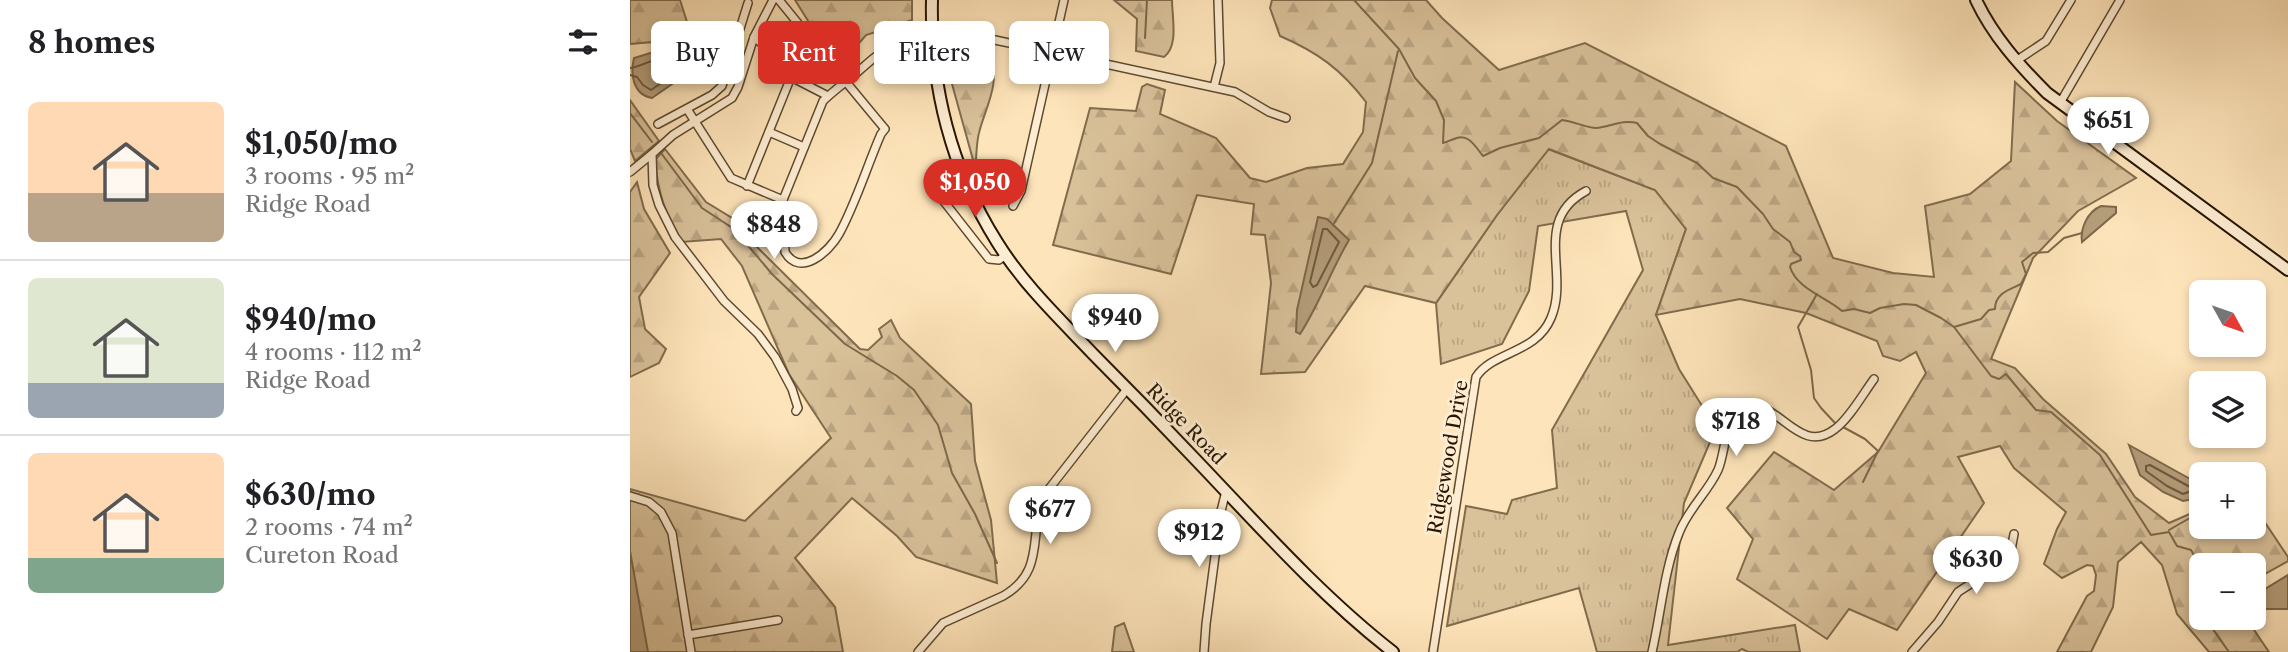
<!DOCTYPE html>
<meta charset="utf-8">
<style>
body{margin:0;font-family:"Libre Caslon Text",serif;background:#f6f6f6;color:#202124;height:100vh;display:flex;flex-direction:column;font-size:26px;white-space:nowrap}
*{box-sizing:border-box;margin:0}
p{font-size:23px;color:#757577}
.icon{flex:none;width:38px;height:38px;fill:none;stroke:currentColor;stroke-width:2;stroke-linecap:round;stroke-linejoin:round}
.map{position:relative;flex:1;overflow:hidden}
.sheet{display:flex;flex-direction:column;background:#fff;width:630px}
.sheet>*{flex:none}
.banner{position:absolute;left:21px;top:21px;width:665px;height:63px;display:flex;gap:14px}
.needle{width:46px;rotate:130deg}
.buttons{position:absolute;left:1559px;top:280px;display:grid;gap:14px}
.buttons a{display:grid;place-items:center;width:77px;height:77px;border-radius:10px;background:#fff;box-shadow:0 4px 10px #0003;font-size:35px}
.price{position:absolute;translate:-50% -60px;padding:0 16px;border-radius:24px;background:#fff;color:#222;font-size:23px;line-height:46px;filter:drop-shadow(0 2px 4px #0008)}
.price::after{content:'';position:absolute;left:50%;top:42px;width:21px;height:16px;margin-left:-10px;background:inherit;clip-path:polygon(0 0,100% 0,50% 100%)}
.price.selected{background:#d93025;color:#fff}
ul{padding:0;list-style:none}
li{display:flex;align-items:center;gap:21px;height:175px;padding:0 28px}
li+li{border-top:2px solid #e0e0e0}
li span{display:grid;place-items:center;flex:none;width:196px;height:140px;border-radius:10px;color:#555}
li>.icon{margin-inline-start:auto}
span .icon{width:84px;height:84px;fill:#fffc;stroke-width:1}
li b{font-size:30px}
h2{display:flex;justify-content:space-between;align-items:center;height:84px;padding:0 28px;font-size:30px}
.pill{padding:0 24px;border-radius:10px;background:#fff;box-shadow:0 4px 10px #0003;font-size:24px;line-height:63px}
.pill.selected{background:#d93025;color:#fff}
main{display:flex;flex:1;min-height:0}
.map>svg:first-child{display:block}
.grass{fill:url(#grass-tufts);stroke:#806c4d;stroke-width:2}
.forest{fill:url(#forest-firs);stroke:#806c4d;stroke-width:2}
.water{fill:#b59e7b;stroke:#7c684a;stroke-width:2}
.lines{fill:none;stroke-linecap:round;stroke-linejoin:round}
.shore{stroke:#6e5a3e;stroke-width:2}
.stream{stroke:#7c684a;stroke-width:2}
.street-casing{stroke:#5d4a2e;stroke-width:10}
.secondary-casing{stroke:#271600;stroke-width:14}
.street{stroke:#feedd2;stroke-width:7}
.secondary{stroke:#feedd2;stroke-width:10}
.labels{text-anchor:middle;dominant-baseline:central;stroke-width:6;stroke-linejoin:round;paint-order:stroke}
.street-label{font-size:19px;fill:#271600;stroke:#feedd2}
</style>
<main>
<section class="sheet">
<h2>8 homes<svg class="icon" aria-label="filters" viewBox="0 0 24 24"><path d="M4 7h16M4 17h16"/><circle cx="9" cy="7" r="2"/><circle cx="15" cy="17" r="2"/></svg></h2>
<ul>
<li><span style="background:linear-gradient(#ffd9b3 65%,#b9a48a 0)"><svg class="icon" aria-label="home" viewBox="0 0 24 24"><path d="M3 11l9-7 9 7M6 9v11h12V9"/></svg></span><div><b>$1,050/mo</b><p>3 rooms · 95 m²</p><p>Ridge Road</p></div></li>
<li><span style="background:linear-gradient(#dfe7d0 75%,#9aa5b1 0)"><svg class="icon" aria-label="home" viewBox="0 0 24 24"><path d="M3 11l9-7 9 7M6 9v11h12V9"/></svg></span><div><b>$940/mo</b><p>4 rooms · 112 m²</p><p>Ridge Road</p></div></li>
<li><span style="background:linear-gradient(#ffd9b3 75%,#7fa58c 0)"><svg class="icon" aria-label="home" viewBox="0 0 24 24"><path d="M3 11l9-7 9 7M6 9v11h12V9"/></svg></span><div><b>$630/mo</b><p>2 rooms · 74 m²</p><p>Cureton Road</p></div></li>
</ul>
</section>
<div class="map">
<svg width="1658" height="652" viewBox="0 0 1658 652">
<defs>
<pattern id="grass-tufts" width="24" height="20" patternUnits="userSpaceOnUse" patternTransform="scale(1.75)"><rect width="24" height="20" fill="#d9c19a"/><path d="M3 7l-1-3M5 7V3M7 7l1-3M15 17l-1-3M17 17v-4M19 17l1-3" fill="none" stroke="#baa583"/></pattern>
<pattern id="forest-firs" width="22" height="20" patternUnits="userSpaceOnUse" patternTransform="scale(1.75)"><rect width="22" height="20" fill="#d9c19a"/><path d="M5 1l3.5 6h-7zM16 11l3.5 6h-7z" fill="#baa583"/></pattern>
</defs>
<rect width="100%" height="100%" fill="#fee4ba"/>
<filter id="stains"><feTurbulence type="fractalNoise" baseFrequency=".00286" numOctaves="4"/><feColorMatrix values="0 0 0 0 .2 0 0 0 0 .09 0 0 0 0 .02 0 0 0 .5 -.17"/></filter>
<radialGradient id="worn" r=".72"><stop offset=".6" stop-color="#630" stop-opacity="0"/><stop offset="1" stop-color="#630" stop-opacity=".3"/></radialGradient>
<polygon class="grass" points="918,149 1025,190 1056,229 1026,315 1049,369 1086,428 1054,503 1038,645 1165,625 1170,652 1118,652 1112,649 1107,652 967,652 949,588 817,626 836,506 877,514 882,500 927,488 922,430 1013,270 996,211 908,226 899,291 872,344 811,364 806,303 867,215"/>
<g class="forest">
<polygon points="0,0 50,0 57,22 46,40 0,44"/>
<polygon points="165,0 282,0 282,20 236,35 217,57 205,52 200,56"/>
<path d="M484 0H542C542 17 549 46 534 57L506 51 507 19Z"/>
<path d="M642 0H796L812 18 869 70 955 43 1156 146 1203 258 1263 273 1304 277 1295 206 1340 194 1381 161 1385 82 1427 121 1506 178 1448 211 1403 258 1361 359 1385 368 1413 399 1476 454 1505 497 1539 523 1571 509 1572 527H1624V506L1658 557V561L1624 580V565H1572V618H1616L1639 652H1579L1547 614 1532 565 1511 542 1488 562 1483 607 1461 652H1427L1457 596 1464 591 1466 575 1463 566 1457 565 1432 578 1414 564 1427 529 1436 512 1384 468 1370 446 1328 457 1354 503 1267 630 1219 609 1197 639 1107 579 1123 539 1097 508 1144 452 1204 490 1248 452 1296 373 1286 352 1270 361 1253 356 1247 341 1176 313 1110 299 1026 315 1056 229 1025 190 919 149 867 215 806 303 735 286 675 372 631 374 641 283 635 235 621 234 624 204 567 195 541 274 423 245 460 108 506 111 512 87 517 84 535 90 530 114 586 138 620 178 636 182 677 168 713 164 733 132 736 102C711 69 687 52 650 36L640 8Z"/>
<path d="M339 56 359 57C373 78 354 111 349 133 346 144 347 156 345 167L322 84Z"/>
<polygon points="0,100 29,141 5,161 0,149"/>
<path d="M35 149 76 202 107 221 124 244 230 349 238 350 252 337 249 329 261 320 270 338 341 404 345 461 361 520 367 583 286 557 267 536 222 498 165 558 205 607 213 652H0V489L115 521 201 438 159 374 112 266 91 239 51 242C35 213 28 193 25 160Z"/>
<polygon points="7,182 14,209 40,253 9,297 15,329 36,349 29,363 0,377 0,192"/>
<polygon points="494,623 504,652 482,652 485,627"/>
</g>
<g class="water">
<path d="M30 50 46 54 59 60 61 66 45 82 22 98C3 95 0 74 4 58Z"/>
<path d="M1471 206 1486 207V213L1452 242C1450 229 1457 212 1471 206Z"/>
<path d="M688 217 697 219 719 240C701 270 689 305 670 334L666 332 667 310Z"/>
<polygon points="1499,445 1571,485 1571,493 1568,498 1553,501 1533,492 1510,475"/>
<polygon points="0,551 18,652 0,652"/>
<polygon points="1658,575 1658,609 1630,609 1624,605 1625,595"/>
</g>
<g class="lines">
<g class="shore">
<path d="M0 68C17 66 33 49 50 65L40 77 21 90 13 85 7 77 0 75"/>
<polygon points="693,229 697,229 709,242 687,285 683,287 680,282"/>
<polygon points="1520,465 1560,487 1561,491 1553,494 1537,486 1516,471 1516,466"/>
</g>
<g class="stream">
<path d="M724 0 769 49 785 78 806 101 814 120 813 143C817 142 821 140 824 139 839 132 846 148 853 156L870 148 909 138 932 120C942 121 958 128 966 128 980 127 992 119 1007 123L1018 136 1030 144 1067 163 1083 178 1107 187 1133 214 1143 229 1160 242 1164 252 1170 256 1171 260 1161 264 1160 267C1167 289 1196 297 1212 311L1224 309 1240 313 1250 308 1274 304 1286 305 1311 318 1324 327 1361 376 1369 379 1376 374 1406 410 1421 412 1470 455 1521 535 1539 532 1547 546 1561 550 1565 557 1571 559 1574 565"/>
<polyline points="515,38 517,0"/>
<polyline points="0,113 22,142"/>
<polyline points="31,153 72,208 104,229 142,274 215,344 267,376 284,390 308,425 322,473 345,514 367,563"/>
<polyline points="703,225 742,163 768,51"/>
<polyline points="1187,294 1168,327 1181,370 1184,398 1191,408 1206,424"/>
<path d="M1324 327 1351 319 1359 310 1365 309C1365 293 1379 290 1391 284L1396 274 1392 262 1403 253 1418 252 1434 238 1452 233"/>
<polyline points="1213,427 1235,439 1248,451 1233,482"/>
<polyline points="1624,483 1631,480"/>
<polyline points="1539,530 1572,511"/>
<polyline points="1589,618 1588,622 1580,625 1599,652"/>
</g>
<defs>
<g id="street">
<polyline points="143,0 124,37 108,87 102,98 43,135 22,154 23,185 29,205 45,237 94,301 128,334 145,357 162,389 168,408 166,411"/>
<path d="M149 0C184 43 219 86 255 129L251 134C237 166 226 203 209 234 199 252 170 278 155 252L153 200 193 101C202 92 213 84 223 76 235 66 247 53 262 46 292 33 333 36 365 40L605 92 639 112 656 118"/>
<polyline points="124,37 137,48 161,77 198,96"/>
<polyline points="1386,61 1416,41 1441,0"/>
<polyline points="584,87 590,63 588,0"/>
<polyline points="1430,103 1490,0"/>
<polyline points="57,109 101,178 153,200"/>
<polyline points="28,124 82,95 92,86 118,3"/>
<polyline points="139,132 174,147"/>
<polyline points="0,172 22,154"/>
<polyline points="117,186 161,77"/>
<polyline points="312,199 359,259 369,260 376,255"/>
<polyline points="383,206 391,191 434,0"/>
<polyline points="0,496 19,502 31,512 42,533 61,652"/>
<polyline points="58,635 148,620"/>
<path d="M288 652 313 623 373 596C418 570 397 532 415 494L497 389"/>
<polyline points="574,652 576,624 591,511 596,491"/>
<path d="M803 652 846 377C863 351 906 354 921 318 940 274 902 220 956 191"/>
<path d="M1022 652C1031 613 1034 570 1049 533 1058 509 1078 492 1088 470 1096 452 1094 416 1114 408 1147 395 1168 458 1205 429 1219 419 1233 394 1244 379"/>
<polyline points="1282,652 1308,622 1328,592 1373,563 1381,550 1384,534"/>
</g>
<g id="secondary">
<path d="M302 0C300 85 321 169 367 242 393 284 429 318 463 354 498 389 532 424 566 460 629 526 691 596 763 652"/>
<path d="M1346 0C1363 36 1389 65 1417 93L1658 270"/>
</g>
</defs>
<use href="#street" class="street-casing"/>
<use href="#secondary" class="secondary-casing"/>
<use href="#street" class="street"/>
<use href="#secondary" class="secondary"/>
</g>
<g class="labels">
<g class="street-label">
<text transform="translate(556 424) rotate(46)">Ridge Road</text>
<text transform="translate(818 457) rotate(-80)">Ridgewood Drive</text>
</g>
</g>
<rect width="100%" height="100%" filter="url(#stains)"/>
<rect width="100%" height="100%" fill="url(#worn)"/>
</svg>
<div class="buttons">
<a><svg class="needle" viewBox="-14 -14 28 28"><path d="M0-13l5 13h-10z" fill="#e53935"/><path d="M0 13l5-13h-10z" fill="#757577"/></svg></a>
<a><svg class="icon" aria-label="layers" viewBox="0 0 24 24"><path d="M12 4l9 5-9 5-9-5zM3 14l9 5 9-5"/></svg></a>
<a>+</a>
<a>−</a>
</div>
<b class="price" style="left:1478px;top:157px">$651</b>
<b class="price selected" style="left:345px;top:219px">$1,050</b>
<b class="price" style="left:144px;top:261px">$848</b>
<b class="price" style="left:485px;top:354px">$940</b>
<b class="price" style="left:1106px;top:458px">$718</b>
<b class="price" style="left:420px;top:546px">$677</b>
<b class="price" style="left:569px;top:569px">$912</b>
<b class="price" style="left:1346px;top:596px">$630</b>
<div class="banner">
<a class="pill">Buy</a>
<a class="pill selected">Rent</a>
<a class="pill">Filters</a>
<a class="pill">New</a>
</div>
</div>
</main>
